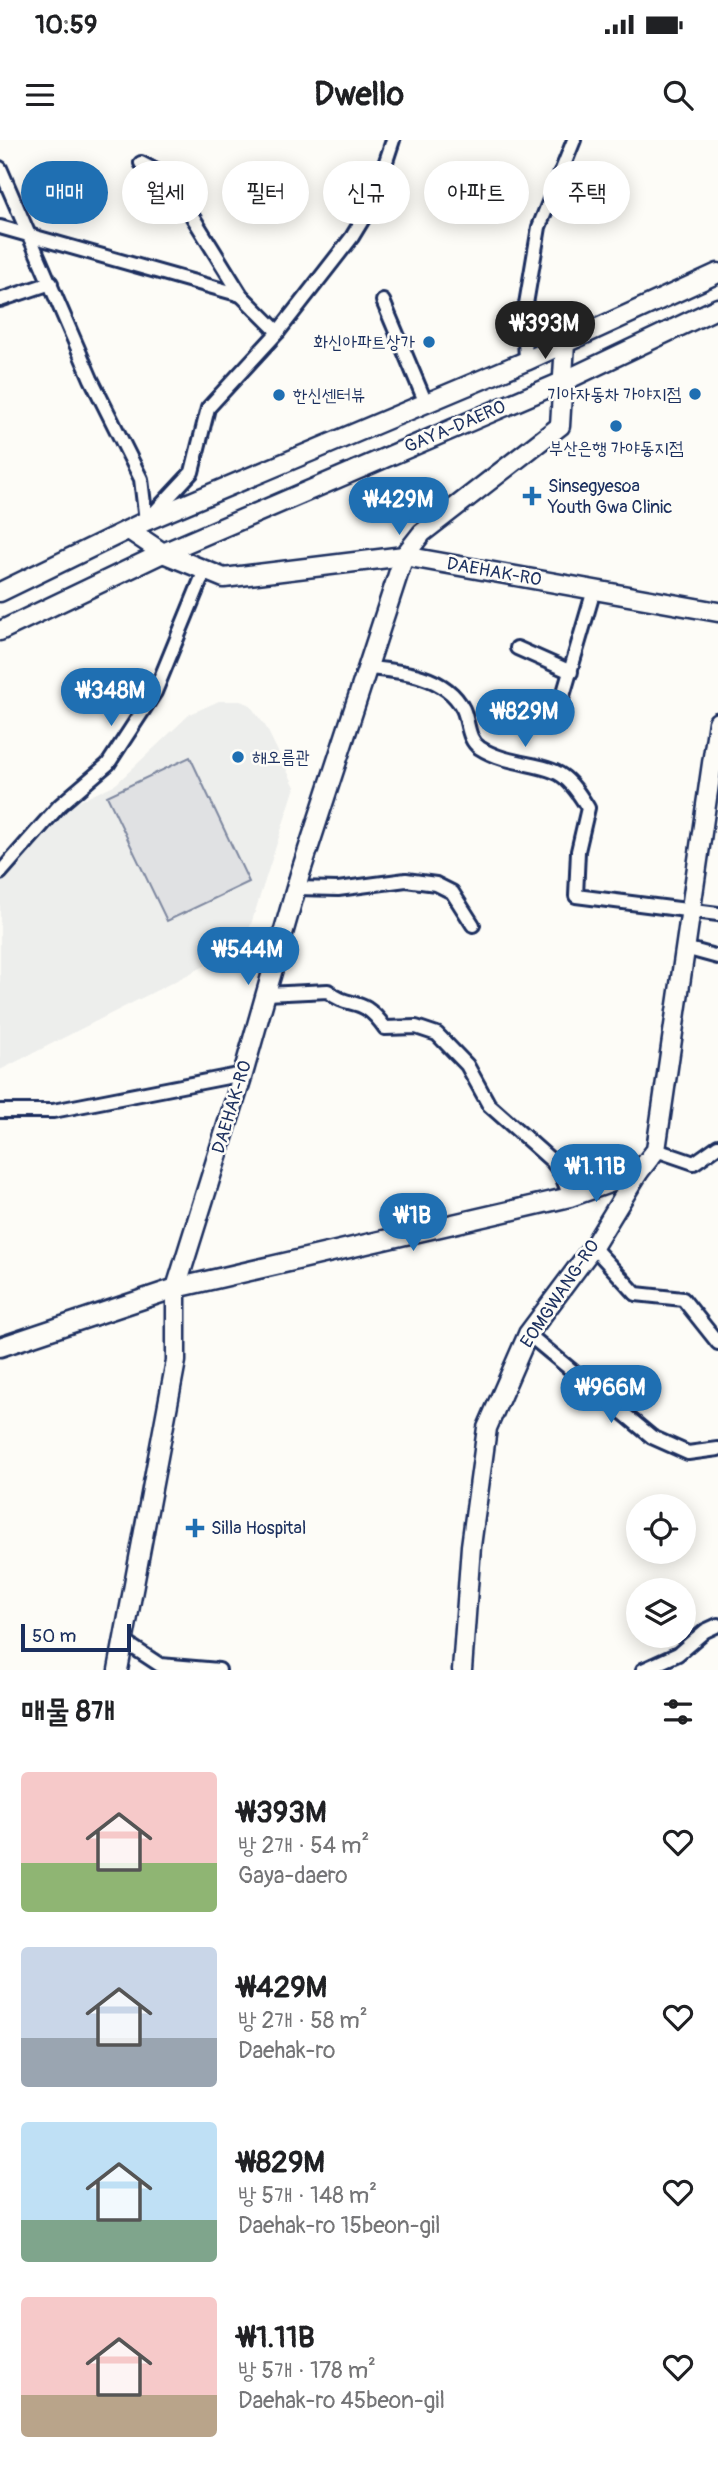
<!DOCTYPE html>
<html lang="ko">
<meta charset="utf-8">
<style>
body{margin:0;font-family:Pangolin,"Poor Story",sans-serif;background:#f2f2f2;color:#202124;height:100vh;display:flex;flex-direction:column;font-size:26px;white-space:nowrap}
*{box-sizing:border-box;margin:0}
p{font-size:23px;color:#757577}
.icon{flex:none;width:38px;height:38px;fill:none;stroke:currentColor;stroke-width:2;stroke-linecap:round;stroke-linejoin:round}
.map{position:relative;height:1530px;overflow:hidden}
.drawer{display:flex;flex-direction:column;background:#fff;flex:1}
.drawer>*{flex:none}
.banner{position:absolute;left:21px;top:21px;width:677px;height:63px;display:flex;gap:14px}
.controls{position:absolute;left:626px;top:1354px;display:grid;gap:14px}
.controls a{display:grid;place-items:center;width:70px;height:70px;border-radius:50%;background:#fff;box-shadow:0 4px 18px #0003;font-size:35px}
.scale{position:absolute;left:21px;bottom:18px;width:110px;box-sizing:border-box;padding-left:7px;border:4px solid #1b2f5e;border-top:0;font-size:19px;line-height:24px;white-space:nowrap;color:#1b2f5e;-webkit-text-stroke:5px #fdfcf7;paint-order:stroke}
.price{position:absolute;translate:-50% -60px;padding:0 16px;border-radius:24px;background:#1f6fb2;color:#fff;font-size:23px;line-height:46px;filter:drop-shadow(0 2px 4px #0008)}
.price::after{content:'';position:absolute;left:50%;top:42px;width:21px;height:16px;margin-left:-10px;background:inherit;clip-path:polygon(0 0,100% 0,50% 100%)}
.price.on{background:#222;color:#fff}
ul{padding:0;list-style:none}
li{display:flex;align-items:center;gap:21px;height:175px;padding:0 21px}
li span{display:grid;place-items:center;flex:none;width:196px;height:140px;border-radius:7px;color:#555}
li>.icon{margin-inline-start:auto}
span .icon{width:84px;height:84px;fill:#fffc;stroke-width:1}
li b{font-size:30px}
h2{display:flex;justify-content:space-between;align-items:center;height:84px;padding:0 21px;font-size:30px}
.pill{padding:0 24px;border-radius:32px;background:#fff;box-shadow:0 4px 18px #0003;font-size:24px;line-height:63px}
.pill.on{background:#1f6fb2;color:#fff}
.status{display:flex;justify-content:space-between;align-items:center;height:49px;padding:0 35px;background:#fff;direction:ltr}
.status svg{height:19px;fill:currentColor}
header{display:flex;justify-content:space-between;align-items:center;height:91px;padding:0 21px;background:#fff;font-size:32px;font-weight:700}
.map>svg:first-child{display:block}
.built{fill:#edeeec}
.green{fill:#e0e1e3;stroke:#7e88a0;stroke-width:2}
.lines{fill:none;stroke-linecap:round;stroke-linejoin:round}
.street-casing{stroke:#1b2f5e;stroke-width:18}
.secondary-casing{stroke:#1b2f5e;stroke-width:23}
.street{stroke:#fdfcf7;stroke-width:12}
.secondary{stroke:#fdfcf7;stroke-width:18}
.poi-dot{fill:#1f6fb2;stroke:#fdfcf7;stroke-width:2.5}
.labels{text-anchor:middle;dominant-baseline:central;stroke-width:5;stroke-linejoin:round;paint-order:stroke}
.poi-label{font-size:18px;fill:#1b2f5e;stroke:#fdfcf7;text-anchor:start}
.street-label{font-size:18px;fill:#1b2f5e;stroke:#fdfcf7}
</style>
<div class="status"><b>10:59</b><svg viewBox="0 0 49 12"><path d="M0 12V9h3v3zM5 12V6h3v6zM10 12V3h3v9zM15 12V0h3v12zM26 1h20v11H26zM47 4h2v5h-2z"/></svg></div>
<header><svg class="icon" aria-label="menu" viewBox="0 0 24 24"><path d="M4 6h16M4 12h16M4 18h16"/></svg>Dwello<svg class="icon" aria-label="search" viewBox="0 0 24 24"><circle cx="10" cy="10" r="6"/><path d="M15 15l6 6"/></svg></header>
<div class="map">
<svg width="718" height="1530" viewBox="0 0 718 1530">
<rect width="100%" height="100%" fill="#fdfcf7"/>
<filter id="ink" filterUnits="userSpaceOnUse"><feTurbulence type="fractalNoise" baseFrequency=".0143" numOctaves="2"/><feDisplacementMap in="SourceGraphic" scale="14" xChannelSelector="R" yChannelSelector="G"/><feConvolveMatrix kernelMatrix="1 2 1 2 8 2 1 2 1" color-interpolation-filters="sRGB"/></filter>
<g filter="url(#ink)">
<polygon class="built" points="219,561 240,561 249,564 266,587 295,647 244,806 0,930 0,738 61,670 116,644 190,574"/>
<polygon class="green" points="190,617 249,742 167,781 107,656"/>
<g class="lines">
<defs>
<g id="street">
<polyline points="141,23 168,37 241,155 278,192"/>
<polyline points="0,28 91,239 141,339 146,381"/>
<polyline points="0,87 241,155"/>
<polyline points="0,160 51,143"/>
<polyline points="383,161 425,261"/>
<polyline points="526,221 524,176 539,87 574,0"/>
<polyline points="151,376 192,332 208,268 278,192 352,97 372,64 393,0"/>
<polyline points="517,508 571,532"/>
<path d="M368 528C401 531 446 535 463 569 469 582 467 599 480 608 506 625 544 623 561 635 573 643 581 657 588 668L578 711 576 756 718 774"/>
<polyline points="560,566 594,450"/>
<polyline points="0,733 60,665 108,624 155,552 205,430"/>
<polyline points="296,748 338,749 406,740 436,744 452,752 473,785"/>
<polyline points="685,808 718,817"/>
<path d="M266 854 328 851C350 871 361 853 385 888L416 887 437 894 467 925 489 965 552 1021 561 1033 570 1057"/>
<polyline points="0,971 53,971 243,934"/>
<polyline points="656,1010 694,1023 718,1006"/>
<polyline points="593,1107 636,1154 683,1159 718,1203"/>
<polyline points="528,1194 652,1297 688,1313 718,1309"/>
<polyline points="122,1500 160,1525 219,1530"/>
<polyline points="643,1530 678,1514 705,1491 718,1485"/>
</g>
<g id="secondary">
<polyline points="129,390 163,413 224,438 404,416 718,472"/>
<polyline points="0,452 146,381 526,221 718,133"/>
<polyline points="0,491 163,413 562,242 718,168"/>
<polyline points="0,1207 176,1148 570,1057 638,1033"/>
<polyline points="118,1530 176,1221 176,1148 243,934 300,734 404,416 422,393 560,286 565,203"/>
<polyline points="462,1530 471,1406 487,1288 528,1194 593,1107 638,1033 656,1010 718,582"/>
</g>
</defs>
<use href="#street" class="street-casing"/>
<use href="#secondary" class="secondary-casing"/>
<use href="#street" class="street"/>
<use href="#secondary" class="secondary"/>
</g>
</g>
<g class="poi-dot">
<circle cx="429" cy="202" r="7"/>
<circle cx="695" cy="254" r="7"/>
<circle cx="279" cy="255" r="7"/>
<circle cx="616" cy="286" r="7"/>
<path d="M528.5 345.5h7v7h7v7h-7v7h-7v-7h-7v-7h7z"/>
<circle cx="238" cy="617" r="7"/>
<path d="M191.5 1377.5h7v7h7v7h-7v7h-7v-7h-7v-7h7z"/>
</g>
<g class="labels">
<g class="poi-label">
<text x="415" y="202" text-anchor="end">화신아파트상가</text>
<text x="681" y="254" text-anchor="end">기아자동차 가야지점</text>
<text x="293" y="255">한신센터뷰</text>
<text x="616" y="308" text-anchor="middle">부산은행 가야동지점</text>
<text x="548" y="346">Sinsegyesoa<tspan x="548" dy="21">Youth Gwa Clinic</tspan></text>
<text x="252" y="617">해오름관</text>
<text x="211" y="1388">Silla Hospital</text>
</g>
<g class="street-label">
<text transform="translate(455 287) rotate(-23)">GAYA-DAERO</text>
<text transform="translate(494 432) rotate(10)">DAEHAK-RO</text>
<text transform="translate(232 967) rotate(-73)">DAEHAK-RO</text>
<text transform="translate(560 1154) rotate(-56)">EOMGWANG-RO</text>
</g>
</g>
</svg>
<div class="controls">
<a><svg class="icon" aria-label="locate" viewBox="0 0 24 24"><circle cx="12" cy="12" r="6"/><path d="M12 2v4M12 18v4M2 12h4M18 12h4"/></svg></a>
<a><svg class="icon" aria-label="layers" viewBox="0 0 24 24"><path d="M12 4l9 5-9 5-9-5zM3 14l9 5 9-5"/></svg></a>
</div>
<div class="scale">50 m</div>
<b class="price on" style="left:545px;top:221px">₩393M</b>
<b class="price" style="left:399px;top:397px">₩429M</b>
<b class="price" style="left:111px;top:588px">₩348M</b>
<b class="price" style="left:525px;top:609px">₩829M</b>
<b class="price" style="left:248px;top:847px">₩544M</b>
<b class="price" style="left:596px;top:1064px">₩1.11B</b>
<b class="price" style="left:413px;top:1113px">₩1B</b>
<b class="price" style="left:611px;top:1285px">₩966M</b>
<div class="banner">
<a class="pill on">매매</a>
<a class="pill">월세</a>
<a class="pill">필터</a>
<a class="pill">신규</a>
<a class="pill">아파트</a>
<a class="pill">주택</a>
</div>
</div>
<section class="drawer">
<h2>매물 8개<svg class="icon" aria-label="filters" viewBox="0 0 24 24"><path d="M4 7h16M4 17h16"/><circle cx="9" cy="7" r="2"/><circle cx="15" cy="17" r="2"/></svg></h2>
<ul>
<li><span style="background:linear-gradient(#f6c9c9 65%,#8fb573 0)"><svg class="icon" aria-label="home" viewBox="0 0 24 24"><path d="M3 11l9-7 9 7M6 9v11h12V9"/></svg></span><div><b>₩393M</b><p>방 2개 · 54 m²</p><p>Gaya-daero</p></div><svg class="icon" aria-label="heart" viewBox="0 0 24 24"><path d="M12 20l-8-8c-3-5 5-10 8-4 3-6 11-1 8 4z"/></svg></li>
<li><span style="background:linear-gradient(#c9d6e8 65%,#9aa5b1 0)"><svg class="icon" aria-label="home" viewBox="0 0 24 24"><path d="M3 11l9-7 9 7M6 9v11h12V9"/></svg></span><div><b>₩429M</b><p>방 2개 · 58 m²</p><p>Daehak-ro</p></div><svg class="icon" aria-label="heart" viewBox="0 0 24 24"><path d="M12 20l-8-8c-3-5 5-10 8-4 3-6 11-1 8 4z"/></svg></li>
<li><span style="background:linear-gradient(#bfe0f5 70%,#7fa58c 0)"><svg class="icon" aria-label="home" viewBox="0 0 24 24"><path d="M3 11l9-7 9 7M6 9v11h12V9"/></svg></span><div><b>₩829M</b><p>방 5개 · 148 m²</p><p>Daehak-ro 15beon-gil</p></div><svg class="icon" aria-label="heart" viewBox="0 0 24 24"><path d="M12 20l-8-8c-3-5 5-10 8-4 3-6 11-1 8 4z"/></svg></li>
<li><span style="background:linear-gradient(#f6c9c9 70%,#b9a48a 0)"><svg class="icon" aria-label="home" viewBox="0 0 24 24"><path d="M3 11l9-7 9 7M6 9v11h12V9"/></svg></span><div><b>₩1.11B</b><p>방 5개 · 178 m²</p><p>Daehak-ro 45beon-gil</p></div><svg class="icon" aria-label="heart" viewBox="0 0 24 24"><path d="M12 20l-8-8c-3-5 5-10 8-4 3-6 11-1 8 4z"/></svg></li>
</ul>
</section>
